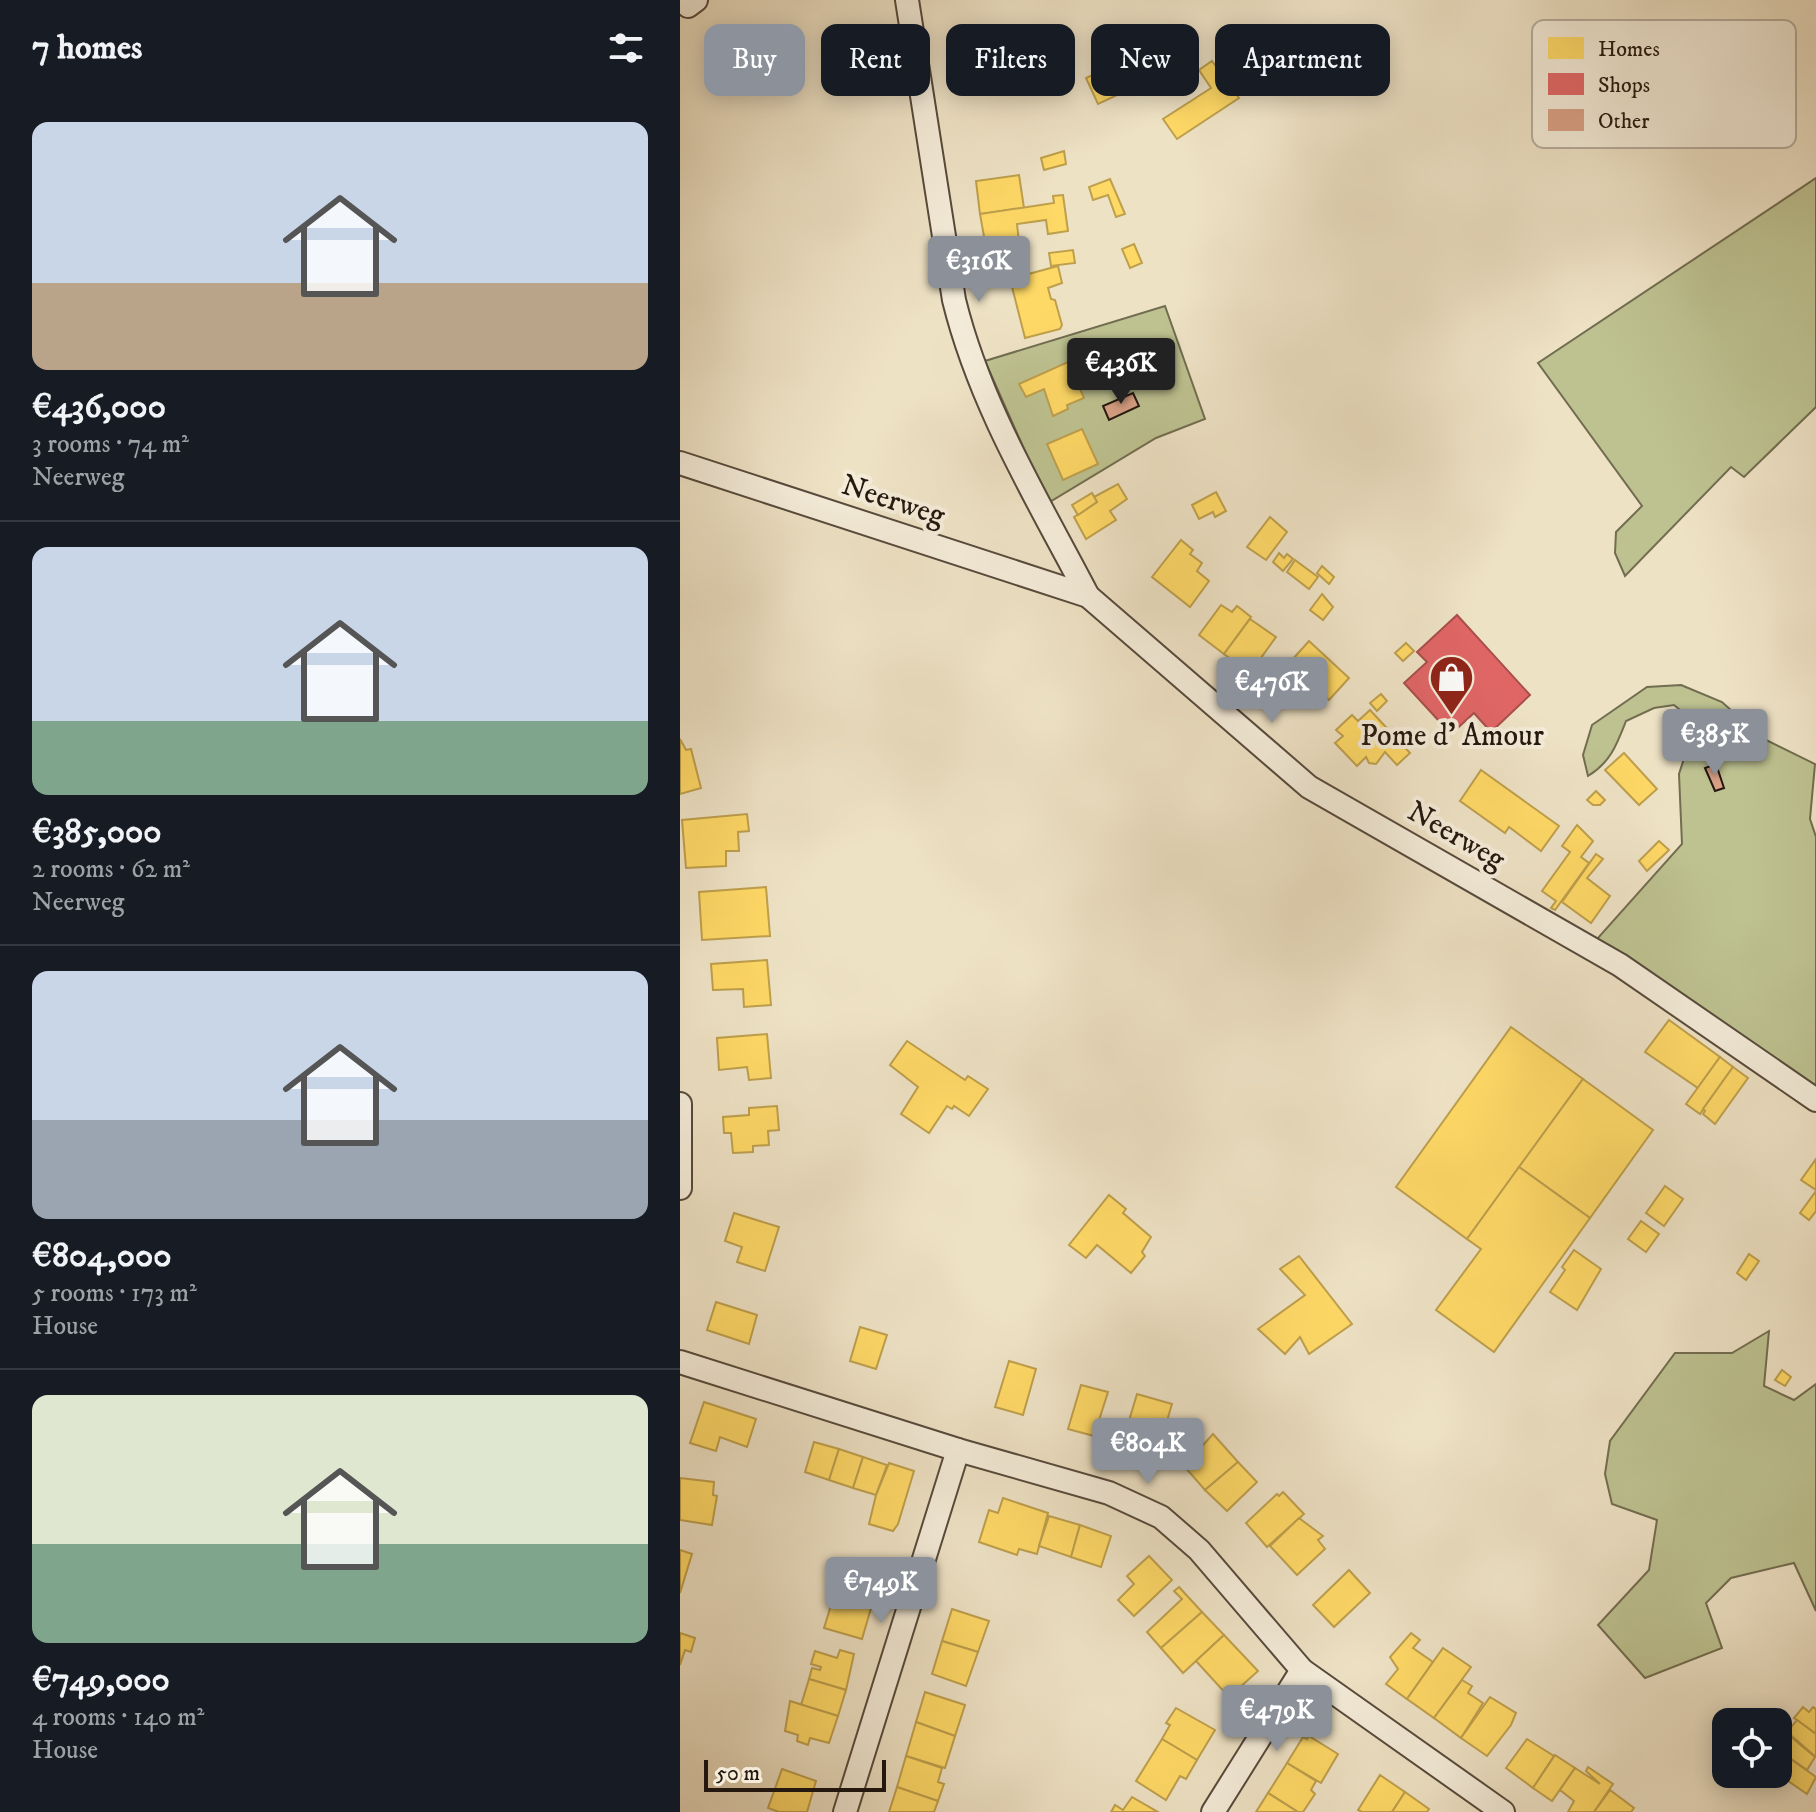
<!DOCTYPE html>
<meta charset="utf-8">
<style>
body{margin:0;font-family:"IM FELL DW Pica",serif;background:#20242c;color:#f1f3f6;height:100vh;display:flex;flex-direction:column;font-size:30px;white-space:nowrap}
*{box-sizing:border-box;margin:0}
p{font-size:26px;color:#9ea1a6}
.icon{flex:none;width:44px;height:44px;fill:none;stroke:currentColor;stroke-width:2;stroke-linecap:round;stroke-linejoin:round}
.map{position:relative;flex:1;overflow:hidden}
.drawer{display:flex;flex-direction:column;background:#171b24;width:680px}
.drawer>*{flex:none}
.guide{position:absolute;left:24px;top:24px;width:760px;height:72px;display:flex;gap:16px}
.tools{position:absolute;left:1032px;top:1708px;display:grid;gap:16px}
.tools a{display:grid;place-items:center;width:80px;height:80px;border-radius:16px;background:#171b24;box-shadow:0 4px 20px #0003;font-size:40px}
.scale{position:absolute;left:24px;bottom:20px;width:182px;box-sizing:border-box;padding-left:8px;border:4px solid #25180f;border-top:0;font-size:22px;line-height:28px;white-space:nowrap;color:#25180f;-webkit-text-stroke:6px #f4ecd9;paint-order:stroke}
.price{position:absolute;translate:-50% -68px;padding:0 18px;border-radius:8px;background:#8c9099;color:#fff;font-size:26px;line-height:52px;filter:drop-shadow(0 2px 4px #0008)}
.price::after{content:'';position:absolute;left:50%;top:48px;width:24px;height:18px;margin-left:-12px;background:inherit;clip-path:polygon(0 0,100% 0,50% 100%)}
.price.selected{background:#222;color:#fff}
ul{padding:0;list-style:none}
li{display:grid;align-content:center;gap:16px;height:424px;padding:0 32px}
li+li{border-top:2px solid #363941}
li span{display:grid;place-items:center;height:248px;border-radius:16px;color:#555}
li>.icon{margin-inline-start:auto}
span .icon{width:144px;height:144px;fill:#fffc;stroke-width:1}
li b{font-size:34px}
h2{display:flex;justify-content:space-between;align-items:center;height:96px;padding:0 32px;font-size:34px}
.pill{padding:0 28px;border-radius:16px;background:#171b24;box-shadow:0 4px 20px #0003;font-size:28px;line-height:72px}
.pill.selected{background:#8c9099;color:#fff}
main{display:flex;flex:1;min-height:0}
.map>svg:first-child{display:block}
.green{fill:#bec291;stroke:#726d50;stroke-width:2}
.homes{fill:#ffd966;stroke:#be9f4c;stroke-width:2}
.shops{fill:#e06666;stroke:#a84f4c;stroke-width:2}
.building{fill:#d9a185;stroke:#25180f;stroke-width:2}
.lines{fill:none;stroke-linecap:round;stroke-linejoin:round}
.street-casing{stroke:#574a3c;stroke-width:26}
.street{stroke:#f4ecd9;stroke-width:22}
.labels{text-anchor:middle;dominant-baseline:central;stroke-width:8;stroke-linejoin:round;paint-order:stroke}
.street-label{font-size:30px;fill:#25180f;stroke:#f4ecd9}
.poi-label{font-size:30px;fill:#25180f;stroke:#f4ecd9}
.key{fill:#f4ecd9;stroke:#b6ac9c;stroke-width:2}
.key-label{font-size:22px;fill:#25180f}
</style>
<main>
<section class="drawer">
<h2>7 homes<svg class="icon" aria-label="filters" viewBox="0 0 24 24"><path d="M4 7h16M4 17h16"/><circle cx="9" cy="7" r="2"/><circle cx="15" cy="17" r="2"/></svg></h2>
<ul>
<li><span style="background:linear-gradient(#c9d6e8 65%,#b9a48a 0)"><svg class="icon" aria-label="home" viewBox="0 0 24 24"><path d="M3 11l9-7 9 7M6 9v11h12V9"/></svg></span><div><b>€436,000</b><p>3 rooms · 74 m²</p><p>Neerweg</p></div></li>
<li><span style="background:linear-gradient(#c9d6e8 70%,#7fa58c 0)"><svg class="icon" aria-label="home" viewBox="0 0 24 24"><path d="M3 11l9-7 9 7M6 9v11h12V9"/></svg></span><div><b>€385,000</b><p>2 rooms · 62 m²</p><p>Neerweg</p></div></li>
<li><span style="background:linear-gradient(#c9d6e8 60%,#9aa5b1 0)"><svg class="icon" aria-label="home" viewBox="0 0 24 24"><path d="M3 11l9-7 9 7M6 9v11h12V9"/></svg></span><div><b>€804,000</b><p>5 rooms · 173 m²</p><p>House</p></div></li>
<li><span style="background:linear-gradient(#dfe7d0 60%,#7fa58c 0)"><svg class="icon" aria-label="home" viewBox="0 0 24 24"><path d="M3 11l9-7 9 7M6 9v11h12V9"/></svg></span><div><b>€749,000</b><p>4 rooms · 140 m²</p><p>House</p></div></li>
</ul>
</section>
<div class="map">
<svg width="1136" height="1812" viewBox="0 0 1136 1812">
<rect width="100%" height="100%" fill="#eee2c5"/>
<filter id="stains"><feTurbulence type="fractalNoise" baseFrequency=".0025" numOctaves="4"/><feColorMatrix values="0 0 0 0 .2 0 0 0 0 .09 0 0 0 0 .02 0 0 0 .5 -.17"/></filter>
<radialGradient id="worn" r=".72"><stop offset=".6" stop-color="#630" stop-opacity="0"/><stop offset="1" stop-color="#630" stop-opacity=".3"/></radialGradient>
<g class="green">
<polygon points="1136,178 1136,407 1064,477 1051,467 945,576 935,553 936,532 962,506 858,363"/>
<polygon points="485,306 525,419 476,438 368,503 305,361"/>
<path d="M1001 685 1042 702 1082 738 1135 764 1130 819 1136 837V1089L917 939 1002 844 999 774 1010 740 1011 719 994 705 974 708 946 721C937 744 931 762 908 776L903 755 912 725 967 687Z"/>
<polygon points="1089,1331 1084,1386 1114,1400 1136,1384 1136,1611 1114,1563 1051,1578 1026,1603 1042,1648 965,1678 918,1625 969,1570 977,1520 932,1504 925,1474 930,1441 995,1353 1052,1353"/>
</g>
<g class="homes">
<polygon points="323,42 324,44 338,42 342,64 328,66 328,70 278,80 273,51"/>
<polygon points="448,59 459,85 418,104 406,78"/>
<polygon points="532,61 559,98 497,139 483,119 531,88 519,70"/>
<polygon points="384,151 386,164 364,170 361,158"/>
<polygon points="339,175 344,208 300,214 296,181"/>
<polygon points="430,179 445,214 436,217 428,195 413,200 409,187"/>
<polygon points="383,195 388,231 368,234 366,220 337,224 339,242 319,245 318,240 305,242 300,214 374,203 373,196"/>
<polygon points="454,244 462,263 450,268 442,249"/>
<polygon points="393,250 395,263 371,266 369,253"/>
<polygon points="378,266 382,283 368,288 371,299 375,300 382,325 380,329 345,338 330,279"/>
<polygon points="388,362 404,398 387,405 388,409 373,416 364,389 346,397 339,384"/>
<polygon points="402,429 418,464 383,480 367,444"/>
<polygon points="438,484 447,499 430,511 436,520 406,539 394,517 417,502 414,497"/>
<polygon points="536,492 546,511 535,517 533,512 519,519 512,505"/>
<polygon points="412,493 417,502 398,515 392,505"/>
<polygon points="590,517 607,532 586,560 567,547"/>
<polygon points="501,540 513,550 510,554 522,563 517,571 529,581 510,607 472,577"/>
<polygon points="599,553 604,558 607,554 613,559 603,571 593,562"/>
<polygon points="615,560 638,577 629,589 607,572"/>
<polygon points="642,566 654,577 649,584 637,573"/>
<polygon points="642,594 653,607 643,620 630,610"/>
<polygon points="541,605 552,612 557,606 571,617 544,654 519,635"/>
<polygon points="570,619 596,637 570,673 544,654"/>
<polygon points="629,641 669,678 649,700 625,678 610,694 594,680"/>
<polygon points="726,643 734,651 723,661 715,653"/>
<polygon points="701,694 707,701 697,711 690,703"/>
<polygon points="690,710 730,753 717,765 705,752 696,764 689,763 686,757 677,766 655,743 663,736 656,730 672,715 678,721"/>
<polygon points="0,739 6,750 11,749 21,788 0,794"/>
<polygon points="944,753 977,789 959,805 925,770"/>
<polygon points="801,770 879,826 861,851 829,827 825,833 780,801"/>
<polygon points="916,791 925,800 920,805 913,805 907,800"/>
<polygon points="67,814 69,831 58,832 59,851 46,851 46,866 6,868 2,820"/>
<polygon points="897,825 913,841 901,857 909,863 875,910 871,908 876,901 862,891 890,852 882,846"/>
<polygon points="979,841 989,850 967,871 959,861"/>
<polygon points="916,854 923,859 907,878 930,896 911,923 882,902"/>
<polygon points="86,887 90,936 22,940 19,892"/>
<polygon points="87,960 91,1005 64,1007 63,989 33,990 31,964"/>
<polygon points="989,1020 1040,1057 1018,1088 965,1052"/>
<polygon points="831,1027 903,1079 787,1239 716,1187"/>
<polygon points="87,1034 91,1078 69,1080 67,1067 39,1070 37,1038"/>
<polygon points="227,1041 285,1080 288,1076 308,1089 289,1116 274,1106 272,1109 267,1106 249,1133 221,1114 238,1087 210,1065"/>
<polygon points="1040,1057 1053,1067 1020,1114 1006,1104"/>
<polygon points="1053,1067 1068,1078 1035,1124 1023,1114 1025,1111 1023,1109"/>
<polygon points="903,1079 973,1130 910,1218 839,1167"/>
<polygon points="97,1106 99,1130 88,1131 89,1145 73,1146 73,1152 53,1153 51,1133 44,1133 43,1117 69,1115 69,1108"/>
<polygon points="1136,1159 1136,1190 1121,1180"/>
<polygon points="839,1167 910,1218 814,1352 756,1310 801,1249 787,1239"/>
<polygon points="985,1186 1003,1199 984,1226 966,1213"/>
<polygon points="1136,1191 1136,1211 1129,1220 1120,1213"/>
<polygon points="429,1195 446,1209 443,1213 471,1237 462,1252 465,1256 451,1273 417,1245 406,1258 389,1245"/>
<polygon points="54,1213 99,1227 85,1271 57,1262 62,1247 45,1241"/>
<polygon points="961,1221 979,1234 966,1252 948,1239"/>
<polygon points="894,1250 921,1269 897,1310 870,1292 885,1270 882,1267"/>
<polygon points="1069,1254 1079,1261 1066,1280 1057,1273"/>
<polygon points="619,1256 672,1324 629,1354 620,1337 605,1354 578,1329 625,1295 600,1269"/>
<polygon points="36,1302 77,1315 69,1344 27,1330"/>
<polygon points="180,1327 207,1335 196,1369 170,1361"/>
<polygon points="329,1361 356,1369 343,1415 315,1407"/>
<polygon points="1102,1370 1111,1377 1105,1386 1095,1380"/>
<polygon points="401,1385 428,1392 414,1436 388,1429"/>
<polygon points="457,1394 492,1404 477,1454 442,1444"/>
<polygon points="24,1402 76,1419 67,1447 40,1437 36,1451 10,1443"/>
<polygon points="533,1434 558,1462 525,1490 504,1466"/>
<polygon points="134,1442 159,1449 149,1480 125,1472"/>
<polygon points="159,1449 183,1457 173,1488 149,1480"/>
<polygon points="183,1457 207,1465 196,1495 173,1488"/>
<polygon points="558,1462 577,1482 547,1511 525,1490"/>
<polygon points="209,1463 234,1471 218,1524 213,1531 189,1524 196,1495"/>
<polygon points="0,1478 34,1482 33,1495 37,1496 32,1525 0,1520"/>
<polygon points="603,1492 624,1514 587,1547 566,1523 597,1494 599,1496"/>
<polygon points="323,1498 368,1513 357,1554 339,1549 337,1555 299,1542 309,1510 318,1513"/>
<polygon points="369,1516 400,1525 391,1557 359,1546"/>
<polygon points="619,1518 643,1536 638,1540 645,1549 617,1575 590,1546"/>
<polygon points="400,1525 431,1536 421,1567 391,1557"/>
<polygon points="0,1550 12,1554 0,1593"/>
<polygon points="469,1556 492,1580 454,1616 438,1600 454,1584 447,1576"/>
<polygon points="669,1570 690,1593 654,1627 633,1605"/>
<polygon points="153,1587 194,1598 182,1639 144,1628 154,1596 151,1593"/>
<polygon points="499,1587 522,1612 481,1648 467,1632 502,1599 494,1591"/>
<polygon points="272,1609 309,1621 298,1652 262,1641"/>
<polygon points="522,1612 544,1635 503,1673 481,1648"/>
<polygon points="0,1633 15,1638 11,1652 5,1650 0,1665"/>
<polygon points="731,1633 740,1640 733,1648 753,1662 727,1699 706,1684 718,1669 710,1657"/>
<polygon points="544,1635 578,1671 549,1697 516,1661"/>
<polygon points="262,1641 298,1652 286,1686 252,1674"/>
<polygon points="763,1648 791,1667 754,1718 727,1699"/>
<polygon points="160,1650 174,1654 166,1690 129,1679 132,1668 140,1670 141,1667 131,1664 135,1651 157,1658"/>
<polygon points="129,1679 166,1690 158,1716 121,1705"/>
<polygon points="782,1680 792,1686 788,1693 803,1703 781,1738 754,1718"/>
<polygon points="245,1692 285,1705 275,1736 236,1722"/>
<polygon points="810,1697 836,1713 831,1725 807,1756 781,1738"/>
<polygon points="110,1701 158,1716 149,1743 130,1738 128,1745 117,1741 118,1735 105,1731"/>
<polygon points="1123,1707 1129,1712 1133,1707 1136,1709 1136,1734 1114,1718"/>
<polygon points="496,1708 535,1730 517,1760 482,1739 490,1725 486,1723"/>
<polygon points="1117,1720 1136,1734 1136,1757 1107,1732"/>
<polygon points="236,1722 275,1736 265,1768 226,1756"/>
<polygon points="1098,1726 1135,1757 1127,1770 1098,1750"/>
<polygon points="629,1736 658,1754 641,1783 607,1763 623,1737 627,1739"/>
<polygon points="482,1739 517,1760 506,1779 500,1776 486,1800 456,1781"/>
<polygon points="847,1739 874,1756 853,1788 826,1768"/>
<polygon points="1098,1750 1136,1777 1127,1794 1098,1774"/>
<polygon points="875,1755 895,1768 872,1801 853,1788"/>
<polygon points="226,1756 262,1768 258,1782 264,1784 258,1801 217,1787"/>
<polygon points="607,1763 636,1781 631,1790 635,1794 623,1812 618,1812 588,1793"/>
<polygon points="908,1767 933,1784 914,1812 888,1812 894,1801 880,1790 895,1768 920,1784 906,1771"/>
<polygon points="102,1769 136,1781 127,1812 99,1812 88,1808"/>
<polygon points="1074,1774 1098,1774 1100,1775 1091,1787"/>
<polygon points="700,1775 725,1792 712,1812 682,1812 678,1810"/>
<polygon points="217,1787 258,1801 254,1812 209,1812"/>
<polygon points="930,1790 954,1808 951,1812 914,1812"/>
<polygon points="725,1792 749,1809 747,1812 712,1812"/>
<polygon points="588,1793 618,1812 576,1812"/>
<polygon points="452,1797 478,1812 431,1812 435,1805 443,1810"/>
</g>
<polygon class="shops" points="777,615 850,695 811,732 794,713 771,734 724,683 747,662 737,652"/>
<g class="building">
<polygon points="453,393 459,406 429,420 423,406"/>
<polygon points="1036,764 1044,788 1035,791 1025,768"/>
</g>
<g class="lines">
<defs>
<g id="street">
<path d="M227 0 274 300C300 406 358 500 408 596"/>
<polyline points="8,6 16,0"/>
<polyline points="0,463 408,596 629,787 940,965 1136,1100"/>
<polyline points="0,1104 0,1188"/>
<polyline points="0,1362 278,1450 429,1493 481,1517 519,1550 622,1670 823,1812"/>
<polyline points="165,1812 278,1450"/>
<polyline points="533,1812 622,1670"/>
</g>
</defs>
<use href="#street" class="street-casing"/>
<use href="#street" class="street"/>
</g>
<defs>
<symbol id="shop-pin" viewBox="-11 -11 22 30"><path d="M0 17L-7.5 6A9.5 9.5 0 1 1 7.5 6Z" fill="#8f2418" stroke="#f4ecd9"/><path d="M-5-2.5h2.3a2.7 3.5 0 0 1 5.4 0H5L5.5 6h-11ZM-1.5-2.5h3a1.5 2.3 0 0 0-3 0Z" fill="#fff"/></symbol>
</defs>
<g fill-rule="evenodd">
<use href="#shop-pin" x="746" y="652" width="51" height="69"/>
</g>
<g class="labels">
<g class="street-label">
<text transform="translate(213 501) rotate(18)">Neerweg</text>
<text transform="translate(776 836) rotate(30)">Neerweg</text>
</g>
<g class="poi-label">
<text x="772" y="736">Pome d' Amour</text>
</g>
</g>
<rect x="852" y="20" width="264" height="128" rx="12" class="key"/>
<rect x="868" y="37" width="36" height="22" fill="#ffd966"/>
<rect x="868" y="73" width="36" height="22" fill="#e06666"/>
<rect x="868" y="109" width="36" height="22" fill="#d9a185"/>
<g class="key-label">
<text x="918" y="56">Homes</text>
<text x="918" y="92">Shops</text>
<text x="918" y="128">Other</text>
</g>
<rect width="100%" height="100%" filter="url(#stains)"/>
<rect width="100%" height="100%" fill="url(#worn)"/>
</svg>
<div class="tools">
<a><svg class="icon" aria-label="locate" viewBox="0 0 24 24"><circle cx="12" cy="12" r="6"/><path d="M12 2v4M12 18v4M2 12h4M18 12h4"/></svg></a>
</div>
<div class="scale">50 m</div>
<b class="price" style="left:299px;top:304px">€316K</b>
<b class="price selected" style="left:441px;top:406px">€436K</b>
<b class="price" style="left:592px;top:725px">€476K</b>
<b class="price" style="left:1035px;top:777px">€385K</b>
<b class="price" style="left:468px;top:1486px">€804K</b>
<b class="price" style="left:201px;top:1625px">€749K</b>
<b class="price" style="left:597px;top:1753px">€479K</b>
<div class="guide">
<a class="pill selected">Buy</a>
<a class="pill">Rent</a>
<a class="pill">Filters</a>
<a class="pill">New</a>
<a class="pill">Apartment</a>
</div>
</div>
</main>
